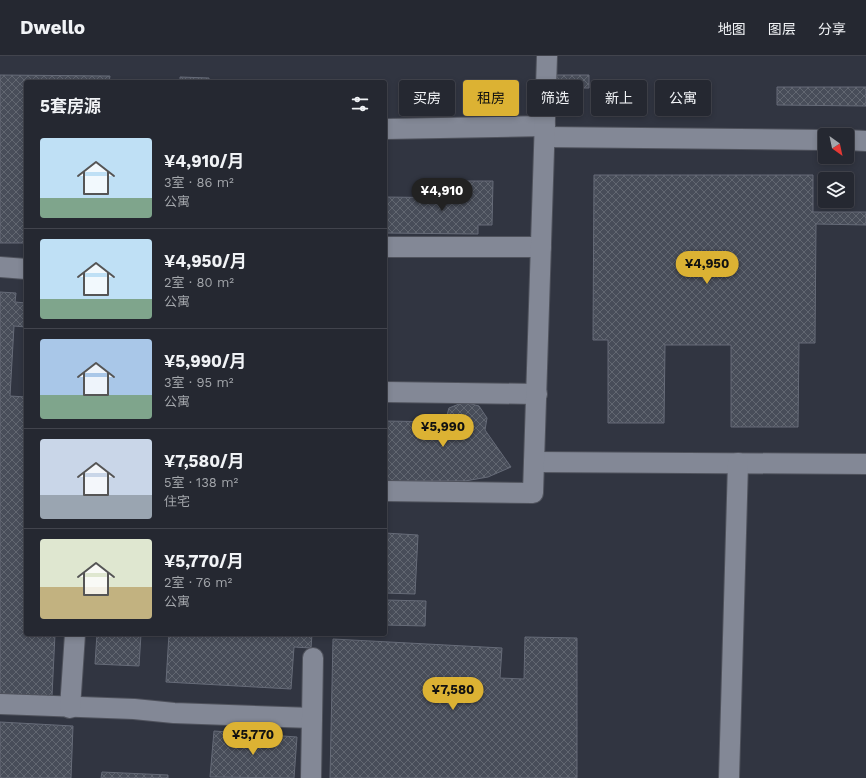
<!DOCTYPE html>
<html lang="zh">
<meta charset="utf-8">
<style>
body{margin:0;font-family:"Work Sans","Noto Sans SC",sans-serif;background:#31343d;color:#f1f3f6;height:100vh;display:flex;flex-direction:column;font-size:15px;white-space:nowrap}
*{box-sizing:border-box;margin:0}
p{font-size:13px;color:#a3a6ab}
.icon{flex:none;width:22px;height:22px;fill:none;stroke:currentColor;stroke-width:2;stroke-linecap:round;stroke-linejoin:round}
.map{position:relative;flex:1;overflow:hidden}
.drawer{position:absolute;left:24px;top:24px;width:363px;height:556px;display:flex;flex-direction:column;background:#252831;border-radius:4px;box-shadow:0 2px 6px #0003,0 0 0 1px #42444d}
.drawer>*{flex:none}
.guide{position:absolute;left:399px;top:24px;width:380px;height:36px;display:flex;gap:8px}
.needle{width:26px;rotate:147deg}
.tools{position:absolute;left:818px;top:72px;display:grid;gap:8px}
.tools a{display:grid;place-items:center;width:36px;height:36px;border-radius:4px;background:#252831;box-shadow:0 2px 6px #0003,0 0 0 1px #42444d;font-size:20px}
.price{position:absolute;translate:-50% -34px;padding:0 9px;border-radius:14px;background:#dcb233;color:#111;font-size:13px;line-height:26px;filter:drop-shadow(0 1px 2px #0008)}
.price::after{content:'';position:absolute;left:50%;top:24px;width:12px;height:9px;margin-left:-6px;background:inherit;clip-path:polygon(0 0,100% 0,50% 100%)}
.price.current{background:#222;color:#fff}
ul{padding:0;list-style:none}
li{display:flex;align-items:center;gap:12px;height:100px;padding:0 16px}
li+li{border-top:1px solid #42444d}
li span{display:grid;place-items:center;flex:none;width:112px;height:80px;border-radius:4px;color:#555}
li>.icon{margin-inline-start:auto}
span .icon{width:48px;height:48px;fill:#fffc;stroke-width:1}
li b{font-size:17px}
h2{display:flex;justify-content:space-between;align-items:center;height:48px;padding:0 16px;font-size:17px}
.tag{padding:0 14px;border-radius:4px;background:#252831;box-shadow:0 2px 6px #0003,0 0 0 1px #42444d;font-size:14px;line-height:36px}
.tag.current{background:#dcb233;color:#111}
header{display:flex;align-items:center;gap:24px;box-sizing:border-box;height:56px;padding:0 20px;background:#252831;border-bottom:1px solid #42444d}
header strong{font-size:19px}
nav{display:flex;gap:22px;margin-inline-start:auto;font-size:14px}
.map>svg:first-child{display:block}
.building{fill:url(#building-cross-hatch);stroke:#666b78}
.lines{fill:none;stroke-linecap:round;stroke-linejoin:round}
.minor-casing{stroke:#4f525c;stroke-width:22}
.minor{stroke:#838896;stroke-width:20}
</style>
<header>
<strong>Dwello</strong>
<nav><a>地图</a><a>图层</a><a>分享</a></nav>
</header>
<div class="map">
<svg width="866" height="722" viewBox="0 0 866 722">
<defs>
<pattern id="building-cross-hatch" width="8" height="8" patternUnits="userSpaceOnUse"><rect width="8" height="8" fill="#484d59"/><path d="M0 0l8 8M0 8l8-8" fill="none" stroke="#626771"/></pattern>
</defs>
<rect width="100%" height="100%" fill="#313541"/>
<g class="building">
<polygon points="0,19 110,20 109,26 26,26 26,187 0,187"/>
<polygon points="557,19 589,19 589,32 556,32"/>
<polygon points="180,21 209,22 209,26 180,26"/>
<polygon points="777,31 866,31 866,50 777,49"/>
<polygon points="594,119 813,119 813,156 866,156 866,169 816,168 815,287 799,287 798,371 731,371 731,289 665,289 664,367 608,367 608,284 593,284"/>
<polygon points="466,125 493,125 492,169 478,169 478,178 385,177 385,141 465,142"/>
<polygon points="0,236 16,237 15,246 26,247 26,271 14,270 10,340 26,341 26,578 55,578 52,640 0,638"/>
<polygon points="464,346 479,350 487,362 485,374 511,411 488,421 465,425 385,425 385,365 445,366 449,352"/>
<polygon points="385,477 418,479 415,538 385,537"/>
<polygon points="385,544 426,545 425,570 385,569"/>
<polygon points="97,578 141,578 139,610 95,608"/>
<polygon points="169,578 312,578 311,592 294,591 291,633 166,626"/>
<polygon points="525,581 577,582 577,722 330,722 333,583 502,592 500,622 524,623"/>
<polygon points="0,666 73,670 71,722 0,722"/>
<polygon points="214,675 297,681 294,722 210,721"/>
<polygon points="102,716 168,719 168,722 101,722"/>
</g>
<g class="lines">
<defs>
<g id="minor">
<polyline points="385,73 545,70"/>
<polyline points="545,81 825,84"/>
<polyline points="847,84 866,85"/>
<polyline points="385,191 541,191"/>
<polyline points="0,211 26,213"/>
<polyline points="385,336 537,338"/>
<polyline points="534,406 866,408"/>
<polyline points="385,435 533,437 547,0"/>
<polyline points="0,648 134,653 174,657 312,662"/>
<polyline points="70,652 75,578"/>
<polyline points="311,722 313,602"/>
<polyline points="729,722 738,407"/>
</g>
</defs>
<use href="#minor" class="minor-casing"/>
<use href="#minor" class="minor"/>
</g>
</svg>
<div class="tools">
<a><svg class="needle" viewBox="-14 -14 28 28"><path d="M0-13l5 13h-10z" fill="#e53935"/><path d="M0 13l5-13h-10z" fill="#a3a6ab"/></svg></a>
<a><svg class="icon" aria-label="layers" viewBox="0 0 24 24"><path d="M12 4l9 5-9 5-9-5zM3 14l9 5 9-5"/></svg></a>
</div>
<b class="price current" style="left:442px;top:156px">¥4,910</b>
<b class="price" style="left:707px;top:229px">¥4,950</b>
<b class="price" style="left:443px;top:392px">¥5,990</b>
<b class="price" style="left:453px;top:655px">¥7,580</b>
<b class="price" style="left:253px;top:700px">¥5,770</b>
<div class="guide">
<a class="tag">买房</a>
<a class="tag current">租房</a>
<a class="tag">筛选</a>
<a class="tag">新上</a>
<a class="tag">公寓</a>
</div>
<section class="drawer">
<h2>5套房源<svg class="icon" aria-label="filters" viewBox="0 0 24 24"><path d="M4 7h16M4 17h16"/><circle cx="9" cy="7" r="2"/><circle cx="15" cy="17" r="2"/></svg></h2>
<ul>
<li><span style="background:linear-gradient(#bfe0f5 75%,#7fa58c 0)"><svg class="icon" aria-label="home" viewBox="0 0 24 24"><path d="M3 11l9-7 9 7M6 9v11h12V9"/></svg></span><div><b>¥4,910/月</b><p>3室 · 86 m²</p><p>公寓</p></div></li>
<li><span style="background:linear-gradient(#bfe0f5 75%,#7fa58c 0)"><svg class="icon" aria-label="home" viewBox="0 0 24 24"><path d="M3 11l9-7 9 7M6 9v11h12V9"/></svg></span><div><b>¥4,950/月</b><p>2室 · 80 m²</p><p>公寓</p></div></li>
<li><span style="background:linear-gradient(#a9c7e8 70%,#7fa58c 0)"><svg class="icon" aria-label="home" viewBox="0 0 24 24"><path d="M3 11l9-7 9 7M6 9v11h12V9"/></svg></span><div><b>¥5,990/月</b><p>3室 · 95 m²</p><p>公寓</p></div></li>
<li><span style="background:linear-gradient(#c9d6e8 70%,#9aa5b1 0)"><svg class="icon" aria-label="home" viewBox="0 0 24 24"><path d="M3 11l9-7 9 7M6 9v11h12V9"/></svg></span><div><b>¥7,580/月</b><p>5室 · 138 m²</p><p>住宅</p></div></li>
<li><span style="background:linear-gradient(#dfe7d0 60%,#c2b280 0)"><svg class="icon" aria-label="home" viewBox="0 0 24 24"><path d="M3 11l9-7 9 7M6 9v11h12V9"/></svg></span><div><b>¥5,770/月</b><p>2室 · 76 m²</p><p>公寓</p></div></li>
</ul>
</section>
</div>
